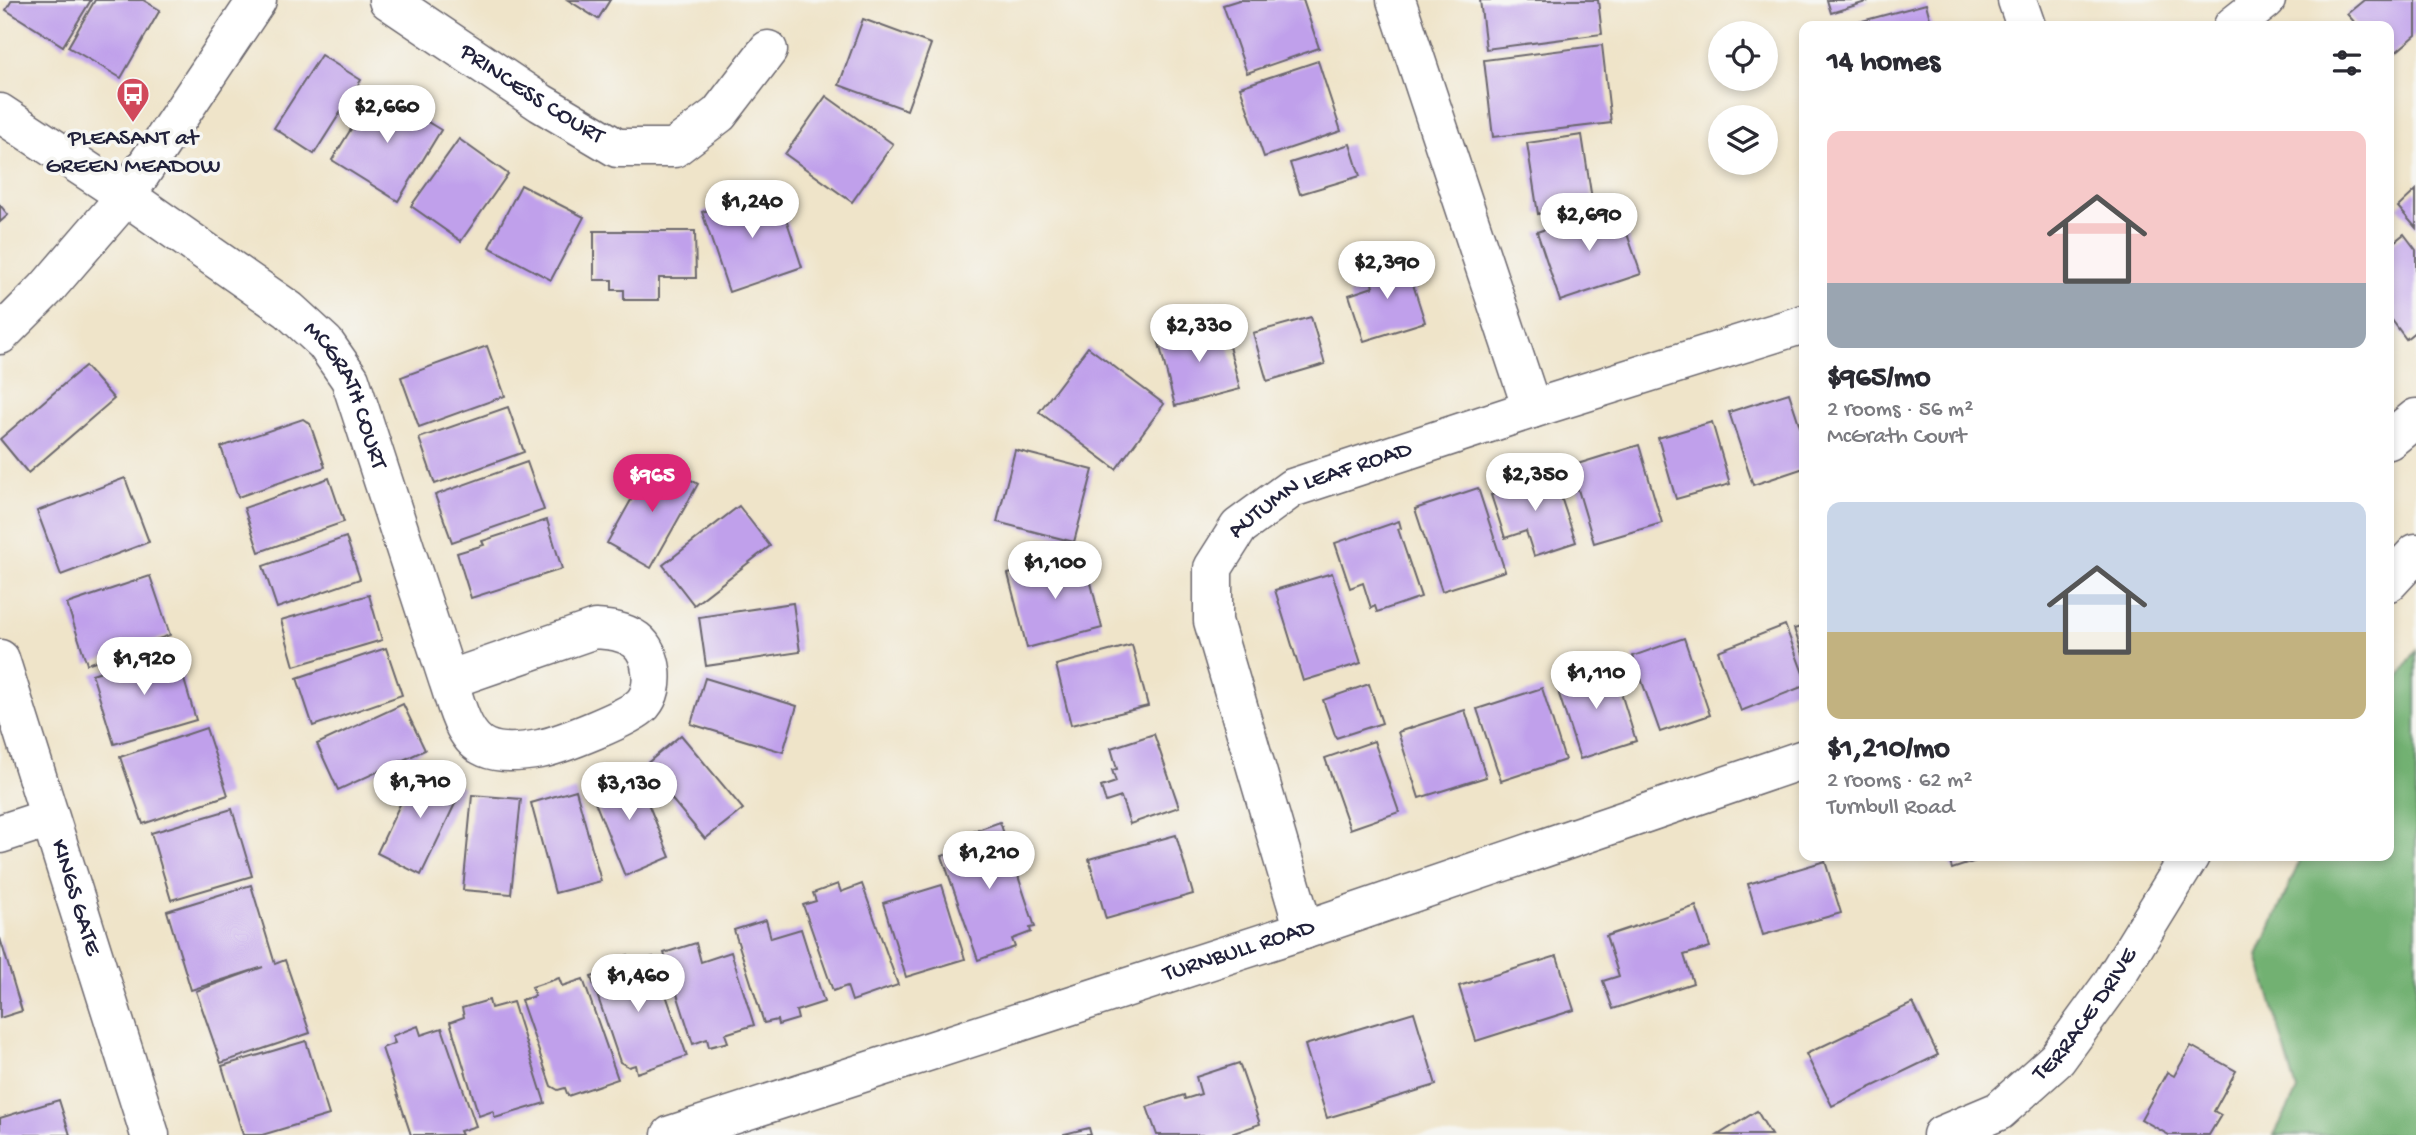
<!DOCTYPE html>
<meta charset="utf-8">
<style>
body{margin:0;font-family:"Gochi Hand",sans-serif;background:#f7f7f7;color:#2b2b33;height:100vh;display:flex;flex-direction:column;font-size:26px;white-space:nowrap}
*{box-sizing:border-box;margin:0}
p{font-size:23px;color:#7c7c81}
.icon{flex:none;width:38px;height:38px;fill:none;stroke:currentColor;stroke-width:2;stroke-linecap:round;stroke-linejoin:round}
.map{position:relative;flex:1;overflow:hidden}
.sheet{position:absolute;left:1799px;top:21px;width:595px;height:840px;display:flex;flex-direction:column;background:#fff;border-radius:14px;box-shadow:0 4px 10px #0003}
.sheet>*{flex:none}
.fabs{position:absolute;left:1708px;top:21px;display:grid;gap:14px}
.fabs a{display:grid;place-items:center;width:70px;height:70px;border-radius:50%;background:#fff;box-shadow:0 4px 10px #0003;font-size:35px}
.price{position:absolute;translate:-50% -60px;padding:0 16px;border-radius:24px;background:#fff;color:#222;font-size:23px;line-height:46px;filter:drop-shadow(0 2px 4px #0008)}
.price::after{content:'';position:absolute;left:50%;top:42px;width:21px;height:16px;margin-left:-10px;background:inherit;clip-path:polygon(0 0,100% 0,50% 100%)}
.price.active{background:#db2777;color:#fff}
ul{padding:0;list-style:none}
li{display:grid;align-content:center;gap:14px;height:371px;padding:0 28px}
li span{display:grid;place-items:center;height:217px;border-radius:14px;color:#555}
li>.icon{margin-inline-start:auto}
span .icon{width:126px;height:126px;fill:#fffc;stroke-width:1}
li b{font-size:30px}
h2{display:flex;justify-content:space-between;align-items:center;height:84px;padding:0 28px;font-size:30px}
.map>svg:first-child{display:block}
.forest{fill:#72b172;stroke:#4a6a56;stroke-width:2}
.building{fill:#c0a0eb}
.lines{fill:none;stroke-linecap:round;stroke-linejoin:round}
.street-casing{stroke:#6a666d;stroke-width:41}
.street{stroke:#fff;stroke-width:38}
.labels{text-anchor:middle;dominant-baseline:central;stroke-width:7;stroke-linejoin:round;paint-order:stroke}
.street-label{font-size:24px;fill:#22223b;stroke:#f6f6f2}
.poi-label{font-size:24px;fill:#22223b;stroke:#f6f6f2}
</style>
<div class="map">
<svg width="2416" height="1135" viewBox="0 0 2416 1135">
<rect width="100%" height="100%" fill="#f6f6f2"/>
<filter id="ink" filterUnits="userSpaceOnUse"><feTurbulence type="fractalNoise" baseFrequency=".0143" numOctaves="2"/><feDisplacementMap in="SourceGraphic" scale="14" xChannelSelector="R" yChannelSelector="G"/><feConvolveMatrix kernelMatrix="1 2 1 2 8 2 1 2 1" color-interpolation-filters="sRGB"/></filter>
<filter id="wash" filterUnits="userSpaceOnUse"><feTurbulence type="fractalNoise" baseFrequency=".00686" numOctaves="4" result="noise"/><feDisplacementMap in="SourceGraphic" scale="28" xChannelSelector="R" yChannelSelector="G"/><feGaussianBlur stdDeviation="1.57" result="paint"/><feColorMatrix in="noise" values="0 0 0 0 0 0 0 0 0 0 0 0 0 0 0 0 0 1.4 0 .05"/><feComposite in="paint" operator="in"/></filter>
<g filter="url(#wash)">
<rect width="100%" height="100%" fill="#efe4c9"/>
<polygon class="forest" points="2416,650 2416,1135 2274,1135 2297,1091 2258,956 2302,856 2389,856 2389,694"/>
<g id="blocks">
<g class="building">
<polygon points="12,0 91,0 63,46 6,10"/>
<polygon points="95,0 143,0 160,10 121,78 68,47"/>
<polygon points="568,0 610,0 598,19"/>
<polygon points="1239,0 1303,0 1319,48 1247,73 1223,5"/>
<polygon points="1480,0 1598,0 1602,34 1486,49"/>
<polygon points="1827,0 1869,0 1869,1 1831,13"/>
<polygon points="2364,0 2416,0 2416,35 2389,58 2389,26 2358,26 2347,14"/>
<polygon points="1926,4 1932,26 1847,26 1847,25"/>
<polygon points="863,19 931,44 907,110 839,85"/>
<polygon points="1602,45 1611,123 1493,137 1484,60"/>
<polygon points="321,55 361,80 314,154 274,128"/>
<polygon points="1318,61 1341,131 1264,157 1240,87"/>
<polygon points="375,90 441,130 398,201 332,160"/>
<polygon points="826,96 893,144 852,202 785,154"/>
<polygon points="1582,135 1593,206 1538,214 1527,143"/>
<polygon points="459,139 508,174 461,241 411,206"/>
<polygon points="1350,144 1360,176 1300,194 1290,163"/>
<polygon points="521,185 584,217 551,280 489,247"/>
<polygon points="776,188 802,267 729,292 702,212"/>
<polygon points="2416,190 2416,228 2398,207"/>
<polygon points="0,205 8,215 0,222"/>
<polygon points="1617,205 1641,274 1560,301 1537,232"/>
<polygon points="594,231 695,231 696,278 659,278 659,300 624,300 624,290 612,290 612,280 594,280"/>
<polygon points="2404,234 2416,250 2416,331 2406,339 2389,316 2389,246"/>
<polygon points="1404,256 1425,322 1364,341 1349,295 1373,287 1368,268"/>
<polygon points="1311,317 1325,364 1267,381 1253,333"/>
<polygon points="1223,323 1240,389 1175,406 1158,339"/>
<polygon points="487,346 505,396 419,427 401,377"/>
<polygon points="1088,347 1164,404 1116,469 1039,412"/>
<polygon points="85,366 114,399 28,473 0,439"/>
<polygon points="1789,393 1804,439 1804,468 1753,485 1729,412"/>
<polygon points="508,407 524,452 435,484 419,438"/>
<polygon points="303,419 310,424 325,467 238,497 221,447"/>
<polygon points="1712,422 1730,484 1676,499 1658,438"/>
<polygon points="1639,445 1662,523 1594,543 1571,466"/>
<polygon points="1015,450 1093,470 1074,542 997,522"/>
<polygon points="654,459 698,484 651,568 607,543"/>
<polygon points="527,462 544,510 452,542 435,495"/>
<polygon points="1552,470 1576,542 1534,556 1526,531 1505,538 1491,495 1508,490 1507,484"/>
<polygon points="125,478 149,542 61,575 37,511"/>
<polygon points="329,478 344,522 259,552 244,508"/>
<polygon points="1478,488 1505,571 1442,591 1415,509"/>
<polygon points="739,506 770,546 694,605 663,565"/>
<polygon points="547,520 562,569 471,598 457,553 484,545 482,541"/>
<polygon points="1399,521 1401,528 1398,529 1421,597 1377,612 1375,606 1371,608 1363,583 1350,588 1335,543"/>
<polygon points="346,537 360,579 277,608 263,566"/>
<polygon points="1084,554 1102,628 1027,648 1008,574"/>
<polygon points="1332,573 1361,663 1303,681 1275,590"/>
<polygon points="150,576 170,635 87,664 67,604"/>
<polygon points="369,595 382,640 294,666 281,620"/>
<polygon points="793,603 800,652 706,666 699,617"/>
<polygon points="1785,625 1804,676 1804,686 1741,711 1718,651"/>
<polygon points="1804,626 1804,657 1794,629"/>
<polygon points="1684,638 1710,715 1660,732 1633,656"/>
<polygon points="1132,645 1148,706 1071,725 1056,665"/>
<polygon points="386,648 402,695 313,726 297,678"/>
<polygon points="175,649 196,720 114,744 92,674"/>
<polygon points="1612,664 1636,741 1580,759 1555,682"/>
<polygon points="705,678 797,706 783,752 691,724"/>
<polygon points="1369,684 1382,723 1336,738 1323,700"/>
<polygon points="1542,688 1565,760 1501,781 1477,709"/>
<polygon points="403,704 425,750 338,790 317,744"/>
<polygon points="1465,710 1486,777 1419,798 1398,732"/>
<polygon points="206,728 228,795 143,824 120,757"/>
<polygon points="1154,734 1179,807 1130,824 1121,797 1106,802 1101,787 1116,782 1112,770 1117,769 1111,748"/>
<polygon points="681,735 743,809 705,839 644,766"/>
<polygon points="1374,741 1399,812 1350,829 1325,758"/>
<polygon points="418,766 463,787 421,875 377,853"/>
<polygon points="634,769 670,857 625,876 589,787"/>
<polygon points="576,790 601,881 555,893 531,803"/>
<polygon points="472,795 521,799 511,894 463,890"/>
<polygon points="232,809 252,876 171,900 151,833"/>
<polygon points="1000,822 1035,927 1030,928 1031,932 1012,939 1015,947 978,960 942,856 962,849 958,837"/>
<polygon points="1176,835 1193,894 1106,919 1089,859"/>
<polygon points="1948,856 1991,856 1952,869"/>
<polygon points="1825,861 1841,913 1763,935 1748,884"/>
<polygon points="838,884 841,892 862,884 898,985 852,1001 847,986 833,991 803,905 816,901 813,893"/>
<polygon points="251,885 275,964 285,960 310,1033 221,1063 196,991 263,967 191,990 167,911"/>
<polygon points="942,885 965,959 906,977 883,903"/>
<polygon points="1696,906 1710,947 1684,955 1693,983 1613,1009 1603,981 1619,976 1606,936"/>
<polygon points="766,920 771,938 801,929 824,1002 796,1011 798,1019 778,1025 777,1020 764,1023 734,930"/>
<polygon points="0,938 22,1011 0,1018"/>
<polygon points="696,943 701,962 731,952 754,1025 725,1034 728,1042 709,1047 707,1039 693,1044 664,953"/>
<polygon points="628,955 632,964 653,957 687,1056 637,1073 635,1065 629,1067 620,1062 591,977 605,973 602,964"/>
<polygon points="1557,956 1574,1010 1476,1041 1459,986"/>
<polygon points="559,978 562,986 583,979 618,1079 568,1096 565,1088 558,1090 551,1086 521,1000 535,996 532,987"/>
<polygon points="489,1000 491,1008 513,1002 545,1103 495,1118 493,1111 479,1116 450,1022 464,1017 462,1008"/>
<polygon points="1913,1003 1938,1055 1832,1106 1806,1054"/>
<polygon points="1414,1012 1436,1085 1327,1118 1305,1045"/>
<polygon points="418,1026 421,1035 442,1028 476,1126 460,1131 462,1135 411,1135 382,1048 395,1043 392,1036"/>
<polygon points="306,1041 329,1115 262,1135 243,1135 222,1066"/>
<polygon points="2191,1046 2236,1071 2214,1111 2221,1115 2209,1135 2169,1135 2141,1119 2167,1072 2174,1076"/>
<polygon points="1239,1063 1260,1124 1228,1135 1157,1135 1147,1107 1184,1095 1185,1099 1201,1094 1196,1077"/>
<polygon points="59,1100 70,1135 0,1135 0,1118"/>
<polygon points="1757,1111 1771,1135 1718,1135"/>
<polygon points="1089,1128 1091,1135 1064,1135 1064,1134"/>
</g>
</g>
</g>
<g filter="url(#ink)">
<use href="#blocks" fill-opacity="0" stroke="#6a666d" stroke-width="2"/>
<g class="lines">
<defs>
<g id="street">
<path id="s1" d="M388 0 541 103 617 148H674L719 114 768 50"/>
<polyline points="1396,0 1532,409"/>
<polyline points="2017,0 2026,26"/>
<polyline points="2233,26 2266,0"/>
<path id="s2" d="M0 113 126 196 289 310 325 343 350 379 448 680 595 629C610 630 623 631 636 640 653 653 657 688 643 704 630 718 560 745 540 749 524 752 502 755 486 748 462 738 456 702 448 680"/>
<polyline points="0,335 46,289 126,196 257,0"/>
<polyline points="2389,440 2416,418"/>
<polyline points="2389,582 2416,553"/>
<path id="s3" d="M0 659 150 1135"/>
<polyline points="0,834 49,818"/>
<path id="s4" d="M1304 930 1213 621V568L1239 527 1292 488 1532 409 1804 324"/>
<path id="s5" d="M671 1135 1304 930 1804 759"/>
<path id="s6" d="M1942 1135 1999 1111 2057 1059 2110 986 2190 856"/>
</g>
</defs>
<use href="#street" class="street-casing"/>
<use href="#street" class="street"/>
</g>
</g>
<defs>
<symbol id="bus-pin" viewBox="-11 -11 22 30"><path d="M0 17L-7.5 6A9.5 9.5 0 1 1 7.5 6Z" fill="#d1495b" stroke="#f6f6f2"/><path d="M-5-6H5V4H4V6H2V4H-2V6H-4V4H-5ZM-3.5-4V0h7V-4ZM-3.5 1.2v1.5H-2V1.2ZM2 1.2v1.5H3.5V1.2Z" fill="#fff"/></symbol>
</defs>
<g fill-rule="evenodd">
<use href="#bus-pin" x="114" y="75" width="38" height="52"/>
</g>
<g class="labels">
<g class="street-label">
<text stroke="none"><textPath href="#s1" startOffset="172">PRINCESS COURT</textPath></text>
<text stroke="none"><textPath href="#s2" startOffset="455">MCGRATH COURT</textPath></text>
<text stroke="none"><textPath href="#s4" startOffset="514">AUTUMN LEAF ROAD</textPath></text>
<text stroke="none"><textPath href="#s3" startOffset="250">KINGS GATE</textPath></text>
<text stroke="none"><textPath href="#s5" startOffset="597">TURNBULL ROAD</textPath></text>
<text stroke="none"><textPath href="#s6" startOffset="192">TERRACE DRIVE</textPath></text>
</g>
<g class="poi-label">
<text x="133" y="139">PLEASANT at<tspan x="133" dy="28">GREEN MEADOW</tspan></text>
</g>
</g>
</svg>
<div class="fabs">
<a><svg class="icon" aria-label="locate" viewBox="0 0 24 24"><circle cx="12" cy="12" r="6"/><path d="M12 2v4M12 18v4M2 12h4M18 12h4"/></svg></a>
<a><svg class="icon" aria-label="layers" viewBox="0 0 24 24"><path d="M12 4l9 5-9 5-9-5zM3 14l9 5 9-5"/></svg></a>
</div>
<b class="price" style="left:387px;top:145px">$2,660</b>
<b class="price" style="left:752px;top:240px">$1,240</b>
<b class="price" style="left:1589px;top:253px">$2,690</b>
<b class="price" style="left:1387px;top:301px">$2,390</b>
<b class="price" style="left:1199px;top:364px">$2,330</b>
<b class="price" style="left:1535px;top:513px">$2,350</b>
<b class="price active" style="left:652px;top:514px">$965</b>
<b class="price" style="left:1055px;top:601px">$1,100</b>
<b class="price" style="left:144px;top:697px">$1,920</b>
<b class="price" style="left:1596px;top:711px">$1,110</b>
<b class="price" style="left:420px;top:820px">$1,710</b>
<b class="price" style="left:629px;top:822px">$3,130</b>
<b class="price" style="left:989px;top:891px">$1,210</b>
<b class="price" style="left:638px;top:1014px">$1,460</b>
<section class="sheet">
<h2>14 homes<svg class="icon" aria-label="filters" viewBox="0 0 24 24"><path d="M4 7h16M4 17h16"/><circle cx="9" cy="7" r="2"/><circle cx="15" cy="17" r="2"/></svg></h2>
<ul>
<li><span style="background:linear-gradient(#f6c9c9 70%,#9aa5b1 0)"><svg class="icon" aria-label="home" viewBox="0 0 24 24"><path d="M3 11l9-7 9 7M6 9v11h12V9"/></svg></span><div><b>$965/mo</b><p>2 rooms · 56 m²</p><p>McGrath Court</p></div></li>
<li><span style="background:linear-gradient(#c9d6e8 60%,#c2b280 0)"><svg class="icon" aria-label="home" viewBox="0 0 24 24"><path d="M3 11l9-7 9 7M6 9v11h12V9"/></svg></span><div><b>$1,210/mo</b><p>2 rooms · 62 m²</p><p>Turnbull Road</p></div></li>
</ul>
</section>
</div>
